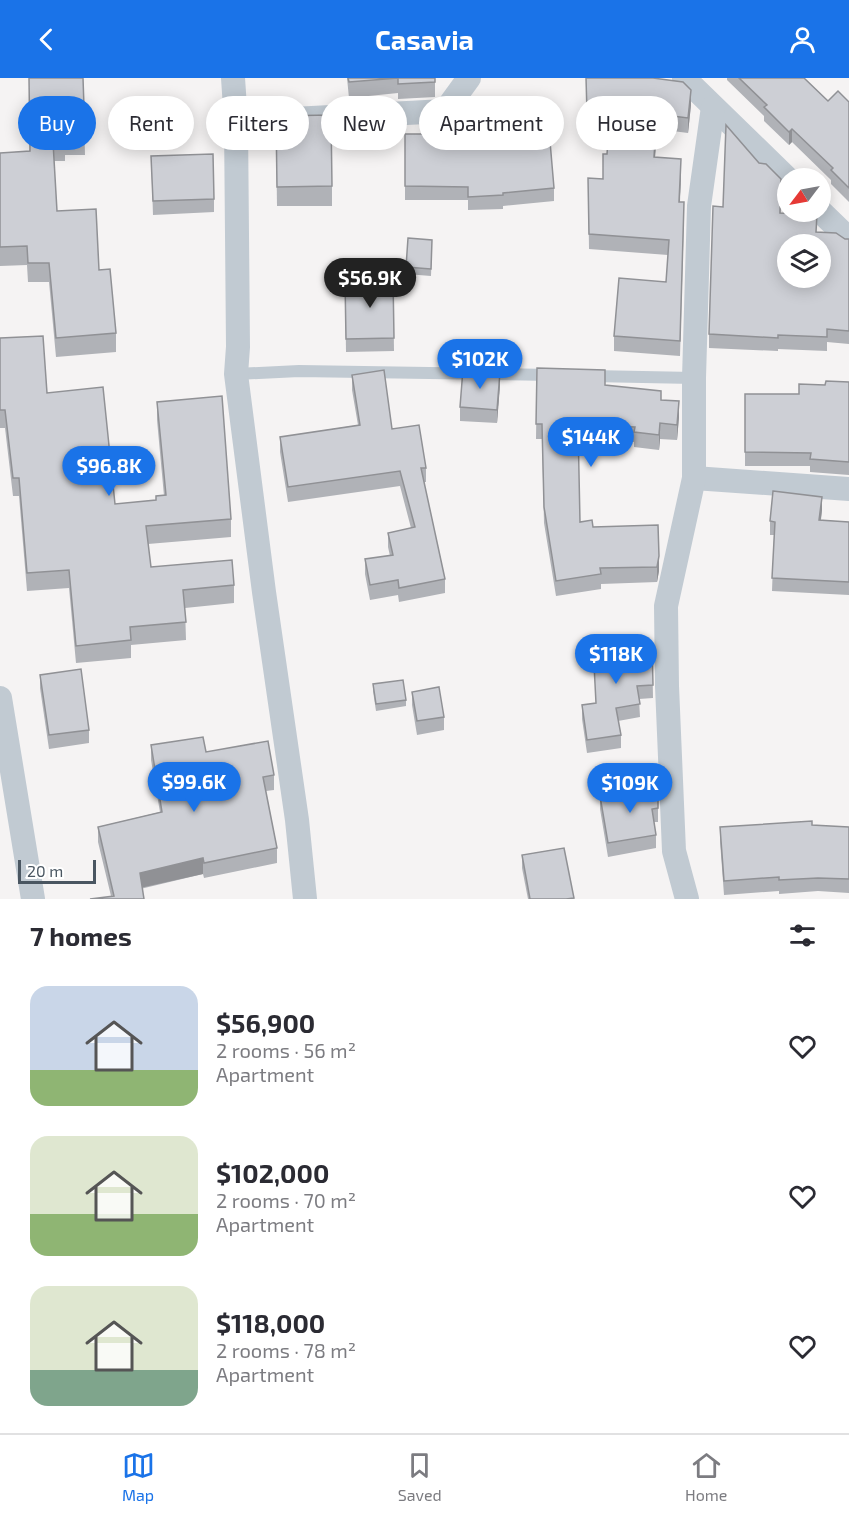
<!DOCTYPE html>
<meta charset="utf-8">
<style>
body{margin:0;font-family:"Exo 2",sans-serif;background:#f2f2f3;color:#2b2b33;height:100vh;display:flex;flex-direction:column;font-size:22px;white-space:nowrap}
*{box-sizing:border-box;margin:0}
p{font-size:20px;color:#7c7c81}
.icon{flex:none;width:33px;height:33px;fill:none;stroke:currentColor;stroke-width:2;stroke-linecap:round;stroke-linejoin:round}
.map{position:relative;height:821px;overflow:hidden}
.side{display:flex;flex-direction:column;background:#fff;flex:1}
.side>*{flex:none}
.banner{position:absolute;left:18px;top:18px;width:813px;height:54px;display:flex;gap:12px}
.needle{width:39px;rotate:238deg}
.controls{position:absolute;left:777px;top:90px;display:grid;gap:12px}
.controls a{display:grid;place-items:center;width:54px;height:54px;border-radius:50%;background:#fff;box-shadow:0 3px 15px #0003;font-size:30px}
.scale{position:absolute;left:18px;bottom:15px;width:78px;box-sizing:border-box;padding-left:6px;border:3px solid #4a5661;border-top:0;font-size:16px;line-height:21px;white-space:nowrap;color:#4a5661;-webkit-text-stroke:4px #fff;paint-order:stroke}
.price{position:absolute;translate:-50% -51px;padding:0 14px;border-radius:21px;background:#1a73e8;color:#fff;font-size:20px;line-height:39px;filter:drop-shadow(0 2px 3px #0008)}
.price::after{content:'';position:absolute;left:50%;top:36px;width:18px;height:14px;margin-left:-9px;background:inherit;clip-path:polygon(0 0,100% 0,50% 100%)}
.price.active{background:#222;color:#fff}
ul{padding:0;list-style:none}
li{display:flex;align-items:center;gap:18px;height:150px;padding:0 30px}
li span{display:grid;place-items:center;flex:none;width:168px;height:120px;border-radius:18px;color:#555}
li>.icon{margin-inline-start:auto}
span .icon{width:72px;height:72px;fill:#fffc;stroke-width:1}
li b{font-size:26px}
h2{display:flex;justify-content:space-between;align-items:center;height:72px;padding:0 30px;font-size:26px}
.tag{padding:0 21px;border-radius:27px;background:#fff;box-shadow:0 3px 15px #0003;font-size:21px;line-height:54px}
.tag.active{background:#1a73e8;color:#fff}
header{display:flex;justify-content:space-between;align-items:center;height:78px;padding:0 30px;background:#1a73e8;color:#fff;font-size:27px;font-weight:700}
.tab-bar{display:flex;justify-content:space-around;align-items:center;height:84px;border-top:2px solid #e1e1e2;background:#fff;font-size:16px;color:#7c7c81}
.tab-bar a{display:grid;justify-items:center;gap:3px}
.tab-bar .active{color:#1a73e8}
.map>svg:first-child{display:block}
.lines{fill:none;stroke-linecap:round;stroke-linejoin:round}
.lane{stroke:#c1cad2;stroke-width:12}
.street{stroke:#c1cad2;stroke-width:24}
.wall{fill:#b0b2b7}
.shaded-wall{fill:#909195}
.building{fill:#cdcfd5;stroke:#909195;stroke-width:1.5;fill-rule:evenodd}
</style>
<header><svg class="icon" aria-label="back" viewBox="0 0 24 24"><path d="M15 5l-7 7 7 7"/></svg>Casavia<svg class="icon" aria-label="person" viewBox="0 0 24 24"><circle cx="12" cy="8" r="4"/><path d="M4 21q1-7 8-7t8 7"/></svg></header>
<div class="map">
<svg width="849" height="821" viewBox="0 0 849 821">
<rect width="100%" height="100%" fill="#f5f3f3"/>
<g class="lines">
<g class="lane">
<polyline points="236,296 299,293 552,297"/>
<polyline points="591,298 694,300"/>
</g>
<g class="street">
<polyline points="233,0 236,44 238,269 236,296 264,514 297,742 305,821"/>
<polyline points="684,0 788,101"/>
<polyline points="236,44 445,33 469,0"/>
<polyline points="820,133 849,161"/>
<polyline points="694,400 849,411"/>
<polyline points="0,620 33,821"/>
<polyline points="687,821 674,773 667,608 666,528 694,400 694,300 699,128 713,29"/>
</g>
</g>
<g class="wall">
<polygon points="83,0 85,77 65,77 65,83 54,83 57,133 99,192 116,255 116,274 56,279 49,204 28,204 27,187 0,188 0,75 29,73"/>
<polygon points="347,0 435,0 435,19 398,21 398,15 349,20"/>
<polygon points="586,0 691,27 688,55 657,51 655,79 681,96 680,124 684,139 680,278 614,273 614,258 666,204 668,177 589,171 588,100 603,101 607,76 609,49 587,49"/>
<polygon points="727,0 804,0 828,23 849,24 849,124 831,106 831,102 792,64 789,67 764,43 764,38 727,2"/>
<polygon points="405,56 554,110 554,123 503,128 503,131 468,132 468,122 405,122"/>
<polygon points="276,58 332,108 332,128 277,128"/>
<polygon points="151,78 214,121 214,134 153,137"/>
<polygon points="781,135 817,154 845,161 849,161 849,266 827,264 827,273 778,271 778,273 709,270 709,256"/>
<polygon points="432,169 431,198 406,196 406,189"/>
<polygon points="393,200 394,273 346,274 345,202"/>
<polygon points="0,260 47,315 115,426 156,422 164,418 157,342 157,324 231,441 231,459 148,466 151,489 234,507 234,525 185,530 186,562 131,567 131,580 76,585 69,510 27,513 19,418 13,418 5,350 0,350"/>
<polygon points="537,290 661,322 679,339 677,362 660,361 659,372 634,369 634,364 578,362 580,444 593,449 658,447 659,493 657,504 601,506 601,511 556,518 544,445 542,361 536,361"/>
<polygon points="352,297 392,351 426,390 426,404 424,404 445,501 445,515 399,524 398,517 370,522 365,496 365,481 390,478 388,469 388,455 411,450 400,408 288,424 280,374 280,359 358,347 352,312"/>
<polygon points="849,304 849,397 810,394 810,388 745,388 745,316 799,316 825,307"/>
<polygon points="500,307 497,345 460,343 460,329"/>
<polygon points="822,432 821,442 849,444 849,517 772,513 774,457 770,457 770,443"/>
<polygon points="652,565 653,620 639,621 640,639 618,643 621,657 621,670 587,675 582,641 582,627 596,625 593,567"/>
<polygon points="40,597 89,652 89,665 49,671 40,610"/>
<polygon points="373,606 406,622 406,628 376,633 373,613"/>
<polygon points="412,614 444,639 444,652 417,657 412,627"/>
<polygon points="151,667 206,674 274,697 274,712 266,713 277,770 277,785 204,800 203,796 111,818 98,764 98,749 160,734 151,682"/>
<polygon points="600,718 658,730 658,744 654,744 656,757 656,770 608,779 600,731"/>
<polygon points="812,747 849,749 849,815 818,813 779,816 779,813 724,817 720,763 720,749"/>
<polygon points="564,770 574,821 528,821 522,790 522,777"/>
</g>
<g class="shaded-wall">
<polygon points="691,12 691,27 688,55 688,40"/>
<polygon points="657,36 657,51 654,94 654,79"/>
<polygon points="792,51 792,64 789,67 789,54"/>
<polygon points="681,81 681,96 679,139 679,124"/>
<polygon points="500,294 500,307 497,345 497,332"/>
<polygon points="679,323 679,339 677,362 677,347"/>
<polygon points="660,345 660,361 659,372 659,357"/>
<polygon points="822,419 822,432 819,455 819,442"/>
<polygon points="659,478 659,493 657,504 657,489"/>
<polygon points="203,780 203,796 140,810 140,795"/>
</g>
<g class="building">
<polygon points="29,0 83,0 85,58 65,58 65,64 53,64 57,133 96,131 99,192 110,191 116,255 56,260 49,185 28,185 27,168 0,169 0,75 30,73"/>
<polygon points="348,0 435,0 435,4 398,6 398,0 349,4"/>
<polygon points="586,0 653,0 683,4 691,12 688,40 657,36 654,79 681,81 679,124 684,124 680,263 614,258 619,200 666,204 669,162 589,156 588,100 603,101 603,76 607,76 610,34 587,34"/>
<polygon points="739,0 804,0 828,23 838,13 849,24 849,110 831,92 833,90 792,51 789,54 764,29 767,27"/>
<polygon points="331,37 332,108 277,109 276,38"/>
<polygon points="548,40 554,110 503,115 503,117 468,119 468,109 405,108 405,56 466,56 466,44"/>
<path d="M726 47 759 85 766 86 781 101 780 135 817 136 816 154 836 155 845 161H849V253L827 251V259L778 257V260L709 256 713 128 723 129ZM788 166H820V200H788Z"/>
<polygon points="213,76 214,121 153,123 151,78"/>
<polygon points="408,160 432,162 431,191 406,189"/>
<polygon points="393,200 394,260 346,261 345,202"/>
<polygon points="43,258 47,315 103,309 115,426 156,422 156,418 166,417 157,324 222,318 231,441 146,448 151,489 232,482 234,507 183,512 186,544 130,549 131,562 76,568 69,492 27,495 19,400 13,400 5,332 0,332 0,260"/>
<polygon points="537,290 605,292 605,307 661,313 661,322 679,323 677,347 660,345 659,357 634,354 635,349 578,347 580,444 592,442 593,449 658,447 659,478 657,489 600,490 601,496 556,503 544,429 542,346 536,346"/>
<polygon points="463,291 500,294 497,332 460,329"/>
<polygon points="384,292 392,351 419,347 426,390 421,390 445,501 399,510 398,502 370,507 365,481 393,477 388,455 415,449 400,393 288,409 280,359 360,347 352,297"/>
<polygon points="826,303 849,304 849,384 810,381 811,375 745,374 745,316 799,316 799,306 825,307"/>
<polygon points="773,413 822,419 819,442 849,444 849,504 772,500 775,444 770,443"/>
<polygon points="652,565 653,607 637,608 640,626 616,630 621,657 587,662 582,627 596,625 593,567"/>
<polygon points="81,591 89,652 49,657 40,597"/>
<polygon points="403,602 406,622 376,626 373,606"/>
<polygon points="439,609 444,639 417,643 412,614"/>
<polygon points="203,659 206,674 268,663 274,697 263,699 277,770 204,785 203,780 140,795 144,821 90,821 114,818 98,749 162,734 151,667"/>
<polygon points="658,708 658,730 652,731 656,757 608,765 600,718"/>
<polygon points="812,743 812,747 849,749 849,801 818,800 779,802 779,799 724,803 720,749"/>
<polygon points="564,770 574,820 566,821 530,821 522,777"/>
</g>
</svg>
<div class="controls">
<a><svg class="needle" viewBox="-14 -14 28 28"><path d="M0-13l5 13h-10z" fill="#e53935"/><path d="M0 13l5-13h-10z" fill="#7c7c81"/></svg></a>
<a><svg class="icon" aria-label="layers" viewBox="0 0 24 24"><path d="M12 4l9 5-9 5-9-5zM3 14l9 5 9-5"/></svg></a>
</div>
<div class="scale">20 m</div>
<b class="price active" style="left:370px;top:231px">$56.9K</b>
<b class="price" style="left:480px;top:312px">$102K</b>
<b class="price" style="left:591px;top:390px">$144K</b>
<b class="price" style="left:109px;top:419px">$96.8K</b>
<b class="price" style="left:616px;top:607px">$118K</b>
<b class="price" style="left:194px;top:735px">$99.6K</b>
<b class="price" style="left:630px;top:736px">$109K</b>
<div class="banner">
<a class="tag active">Buy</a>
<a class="tag">Rent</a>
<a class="tag">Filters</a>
<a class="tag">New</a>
<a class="tag">Apartment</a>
<a class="tag">House</a>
</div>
</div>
<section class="side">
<h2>7 homes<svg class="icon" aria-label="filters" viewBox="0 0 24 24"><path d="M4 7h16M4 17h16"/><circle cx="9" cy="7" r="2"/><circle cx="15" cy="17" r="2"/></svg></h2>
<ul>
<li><span style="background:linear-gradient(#c9d6e8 70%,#8fb573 0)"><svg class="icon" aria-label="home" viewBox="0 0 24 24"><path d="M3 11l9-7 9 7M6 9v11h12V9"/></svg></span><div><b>$56,900</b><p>2 rooms · 56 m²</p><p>Apartment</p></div><svg class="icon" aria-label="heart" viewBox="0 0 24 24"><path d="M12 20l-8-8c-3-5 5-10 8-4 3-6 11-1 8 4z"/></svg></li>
<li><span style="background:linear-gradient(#dfe7d0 65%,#8fb573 0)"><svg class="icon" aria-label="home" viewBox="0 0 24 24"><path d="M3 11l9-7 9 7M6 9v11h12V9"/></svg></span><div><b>$102,000</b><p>2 rooms · 70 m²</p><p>Apartment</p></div><svg class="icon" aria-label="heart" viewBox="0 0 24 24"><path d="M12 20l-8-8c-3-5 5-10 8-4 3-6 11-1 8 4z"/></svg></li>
<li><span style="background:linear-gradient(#dfe7d0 70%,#7fa58c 0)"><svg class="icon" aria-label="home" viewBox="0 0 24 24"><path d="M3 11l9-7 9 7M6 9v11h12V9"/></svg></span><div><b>$118,000</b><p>2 rooms · 78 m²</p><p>Apartment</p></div><svg class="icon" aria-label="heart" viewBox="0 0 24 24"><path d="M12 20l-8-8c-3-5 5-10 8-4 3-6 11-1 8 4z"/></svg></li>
</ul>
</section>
<nav class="tab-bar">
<a class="active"><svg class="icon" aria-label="map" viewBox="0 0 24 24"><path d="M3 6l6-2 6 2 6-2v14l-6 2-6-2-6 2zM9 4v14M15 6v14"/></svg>Map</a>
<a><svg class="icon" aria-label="saved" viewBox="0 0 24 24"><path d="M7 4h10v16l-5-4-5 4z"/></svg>Saved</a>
<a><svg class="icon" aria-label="home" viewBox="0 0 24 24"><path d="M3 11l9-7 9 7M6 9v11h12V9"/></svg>Home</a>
</nav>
